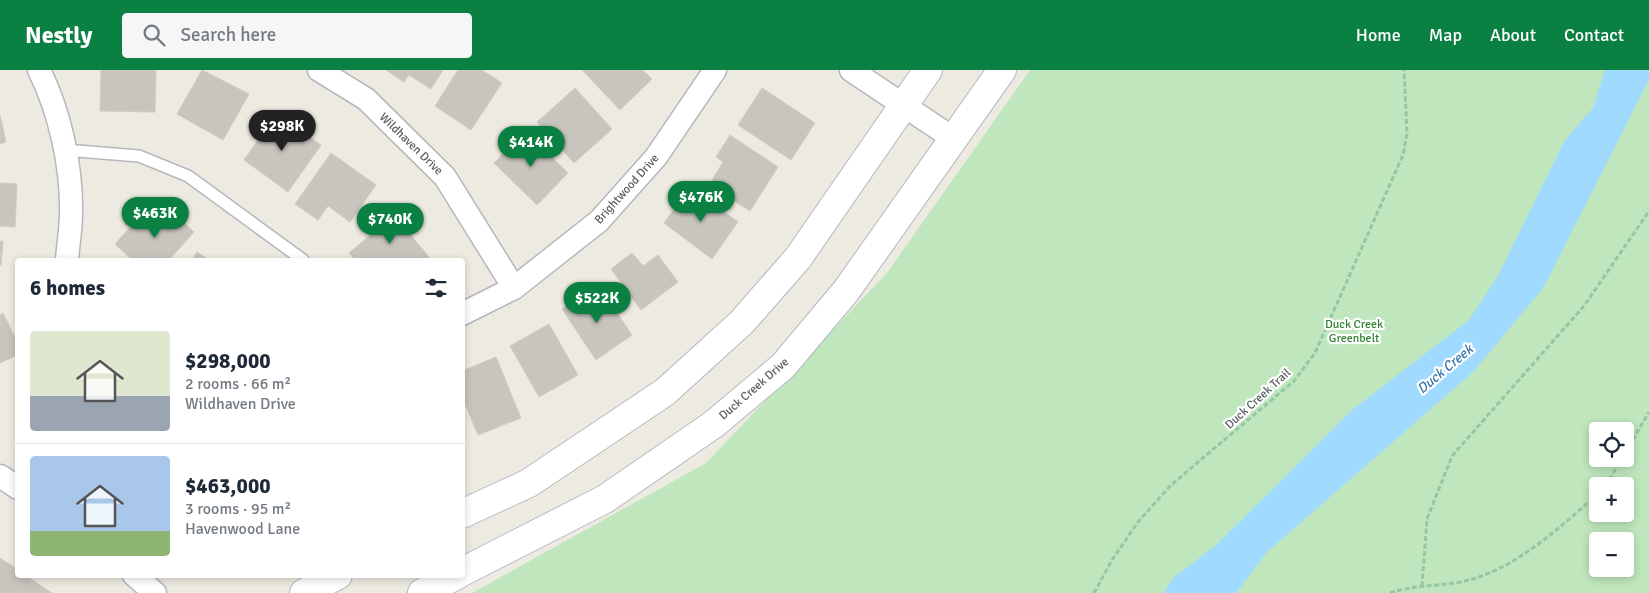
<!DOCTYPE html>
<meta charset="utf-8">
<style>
body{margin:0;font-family:Signika,sans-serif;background:#f6f6f7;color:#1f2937;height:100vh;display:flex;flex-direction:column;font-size:19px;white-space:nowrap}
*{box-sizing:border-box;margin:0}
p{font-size:16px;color:#747a83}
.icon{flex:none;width:28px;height:28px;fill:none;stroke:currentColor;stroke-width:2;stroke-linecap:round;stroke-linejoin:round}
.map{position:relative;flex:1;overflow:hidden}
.panel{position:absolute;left:15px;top:188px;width:450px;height:320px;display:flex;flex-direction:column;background:#fff;border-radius:5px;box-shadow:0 2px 8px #0003}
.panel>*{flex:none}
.tools{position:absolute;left:1589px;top:352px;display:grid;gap:10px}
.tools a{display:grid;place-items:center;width:45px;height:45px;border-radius:5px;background:#fff;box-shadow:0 2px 8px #0003;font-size:25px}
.price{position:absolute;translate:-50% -42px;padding:0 11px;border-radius:18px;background:#0b8043;color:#fff;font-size:16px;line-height:32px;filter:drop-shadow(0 1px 2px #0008)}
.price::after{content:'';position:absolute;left:50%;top:30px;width:15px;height:11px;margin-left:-8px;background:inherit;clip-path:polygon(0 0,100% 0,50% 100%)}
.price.current{background:#222;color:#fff}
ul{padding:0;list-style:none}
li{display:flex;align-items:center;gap:15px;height:125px;padding:0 15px}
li+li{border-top:1px solid #e0e1e3}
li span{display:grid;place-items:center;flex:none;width:140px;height:100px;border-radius:5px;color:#555}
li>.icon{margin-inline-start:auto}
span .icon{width:60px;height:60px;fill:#fffc;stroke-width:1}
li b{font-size:21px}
h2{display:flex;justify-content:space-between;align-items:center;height:60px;padding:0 15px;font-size:21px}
header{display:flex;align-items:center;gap:30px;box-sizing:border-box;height:70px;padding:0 25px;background:#0b8043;color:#fff}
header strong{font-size:24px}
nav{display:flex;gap:28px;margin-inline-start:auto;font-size:18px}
.search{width:350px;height:45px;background:#f6f6f7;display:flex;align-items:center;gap:12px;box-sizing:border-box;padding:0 18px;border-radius:5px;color:#747a83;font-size:19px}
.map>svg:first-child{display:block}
.green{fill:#bfe6bd;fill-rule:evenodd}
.water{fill:#a0daff}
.building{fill:#c8c5be;stroke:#d2cbc0}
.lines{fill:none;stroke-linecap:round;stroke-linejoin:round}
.service-casing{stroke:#b4b8bc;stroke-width:14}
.minor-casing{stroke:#b4b8bc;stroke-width:25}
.secondary-casing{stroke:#b5b9bf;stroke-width:30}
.path{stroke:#95c7a1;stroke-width:3;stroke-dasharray:5 2.5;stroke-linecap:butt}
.service{stroke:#fff;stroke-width:11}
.minor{stroke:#fff;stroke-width:22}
.secondary{stroke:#fff;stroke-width:28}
.labels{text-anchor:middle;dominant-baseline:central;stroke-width:4.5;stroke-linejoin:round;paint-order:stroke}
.street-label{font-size:12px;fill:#5a5e63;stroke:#fff}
.park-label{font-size:12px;fill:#318331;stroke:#fff}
.water-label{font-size:14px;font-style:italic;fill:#3876ab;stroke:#fff}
</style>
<header>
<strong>Nestly</strong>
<div class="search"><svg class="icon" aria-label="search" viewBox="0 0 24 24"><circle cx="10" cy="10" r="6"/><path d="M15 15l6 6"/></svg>Search here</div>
<nav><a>Home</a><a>Map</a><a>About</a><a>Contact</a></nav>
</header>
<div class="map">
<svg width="1649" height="523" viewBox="0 0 1649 523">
<rect width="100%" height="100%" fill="#edeae1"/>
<path class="green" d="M1030 0H1649V523H472L706 393 887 203ZM1598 361H1625V389H1598ZM1598 416H1625V444H1598ZM1598 471H1625V499H1598Z"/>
<polygon class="water" points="1605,0 1649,0 1649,9 1544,217 1473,302 1267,482 1236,523 1164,523 1173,508 1215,476 1352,340 1469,250 1498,206 1565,70 1593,38"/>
<g class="building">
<polygon points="101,0 156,0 155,42 100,41"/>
<polygon points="202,0 249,24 223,70 177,44"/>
<polygon points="386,0 443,0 431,19 409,5 404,12"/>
<polygon points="458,0 482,0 502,13 471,60 435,36"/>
<polygon points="582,0 643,0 652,9 620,40"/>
<polygon points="575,18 612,59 574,93 537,52"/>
<polygon points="762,18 815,53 791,90 738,55"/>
<polygon points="277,43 321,75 288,122 244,90"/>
<polygon points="0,45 6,72 0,74"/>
<polygon points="525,61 568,103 537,135 494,93"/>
<polygon points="730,65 778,97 750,141 709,115 723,92 716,87"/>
<polygon points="331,83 376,115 350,152 328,136 318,150 295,134"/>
<polygon points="0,113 17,114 15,157 0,156"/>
<polygon points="690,117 738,152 712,189 664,153"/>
<polygon points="173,142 194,162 169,190 132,190 115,174 140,146 157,160"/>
<polygon points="394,145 429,187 425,190 355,190 349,183"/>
<polygon points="0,171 3,171 1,195 0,195"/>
<polygon points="197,182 209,190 192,190"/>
<polygon points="632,183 643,196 658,185 678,212 641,240 611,199"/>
<polygon points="603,222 632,265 596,290 562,239 583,225 588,233"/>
<polygon points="3,243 18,274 18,285 0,293 0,245"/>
<polygon points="549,254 578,305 539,327 510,276"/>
<polygon points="496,287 521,348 478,365 462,327 462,301"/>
<polygon points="0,488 18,500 18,505 25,505 52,523 0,523"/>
</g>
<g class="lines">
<defs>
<polyline id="service" points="65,80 139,86 188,106 303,190"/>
<g id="minor">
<path d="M39 0C60 42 72 97 71 144 71 159 68 175 67 190"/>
<polyline points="319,0 366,29 445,107 514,218"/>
<polyline points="851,0 954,69"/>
<polyline points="462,244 514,218 599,151 656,87 715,0"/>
<polyline points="0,406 18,418"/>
<polyline points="134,505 155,523"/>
</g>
<g id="secondary">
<polyline points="462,444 529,413 665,322 742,252 798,188 928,0"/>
<polyline points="462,502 605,429 714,354 783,296 846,221 1002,0"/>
<polyline points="304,523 338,505"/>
<polyline points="422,523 457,505"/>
</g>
</defs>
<use href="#service" class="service-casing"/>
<use href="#minor" class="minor-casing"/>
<use href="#secondary" class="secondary-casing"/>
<g class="path">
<polyline points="1625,383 1649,342"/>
<polyline points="1605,416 1622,389"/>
<polyline points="1422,516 1427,449 1452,386 1584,236 1649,141"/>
<polyline points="1094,523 1112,490 1138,452 1171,415 1294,311 1315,283 1403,85 1407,63 1404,0"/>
<path d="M1390 523C1416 514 1443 517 1469 510 1518 497 1560 457 1598 424"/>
</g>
<use href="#service" class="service"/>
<use href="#minor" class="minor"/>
<use href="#secondary" class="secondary"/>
</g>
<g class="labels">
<g class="street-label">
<text transform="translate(411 74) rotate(44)">Wildhaven Drive</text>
<text transform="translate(627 119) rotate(-48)">Brightwood Drive</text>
<text transform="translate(754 319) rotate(-41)">Duck Creek Drive</text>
<text transform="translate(1258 329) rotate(-42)">Duck Creek Trail</text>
</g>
<g class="park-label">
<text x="1354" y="254">Duck Creek<tspan x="1354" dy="14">Greenbelt</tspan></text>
</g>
<g class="water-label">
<text transform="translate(1445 299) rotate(-40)">Duck Creek</text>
</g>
</g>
</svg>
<div class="tools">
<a><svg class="icon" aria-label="locate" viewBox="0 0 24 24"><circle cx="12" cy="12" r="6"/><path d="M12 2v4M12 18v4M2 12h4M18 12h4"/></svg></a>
<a>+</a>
<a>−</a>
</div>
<b class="price current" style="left:282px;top:82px">$298K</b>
<b class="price" style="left:531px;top:98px">$414K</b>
<b class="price" style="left:701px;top:153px">$476K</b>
<b class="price" style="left:155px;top:169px">$463K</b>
<b class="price" style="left:390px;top:175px">$740K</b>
<b class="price" style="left:597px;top:254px">$522K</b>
<section class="panel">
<h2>6 homes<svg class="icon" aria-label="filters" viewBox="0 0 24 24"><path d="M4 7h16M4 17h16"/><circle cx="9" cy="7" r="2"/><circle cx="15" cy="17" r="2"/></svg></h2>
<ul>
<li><span style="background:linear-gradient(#dfe7d0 65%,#9aa5b1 0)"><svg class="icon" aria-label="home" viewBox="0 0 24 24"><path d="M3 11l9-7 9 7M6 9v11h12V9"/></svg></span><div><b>$298,000</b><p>2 rooms · 66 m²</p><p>Wildhaven Drive</p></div></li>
<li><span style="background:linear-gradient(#a9c7e8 75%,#8fb573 0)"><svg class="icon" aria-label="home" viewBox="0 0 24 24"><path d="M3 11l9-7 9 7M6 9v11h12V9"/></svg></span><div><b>$463,000</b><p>3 rooms · 95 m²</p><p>Havenwood Lane</p></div></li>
</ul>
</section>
</div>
